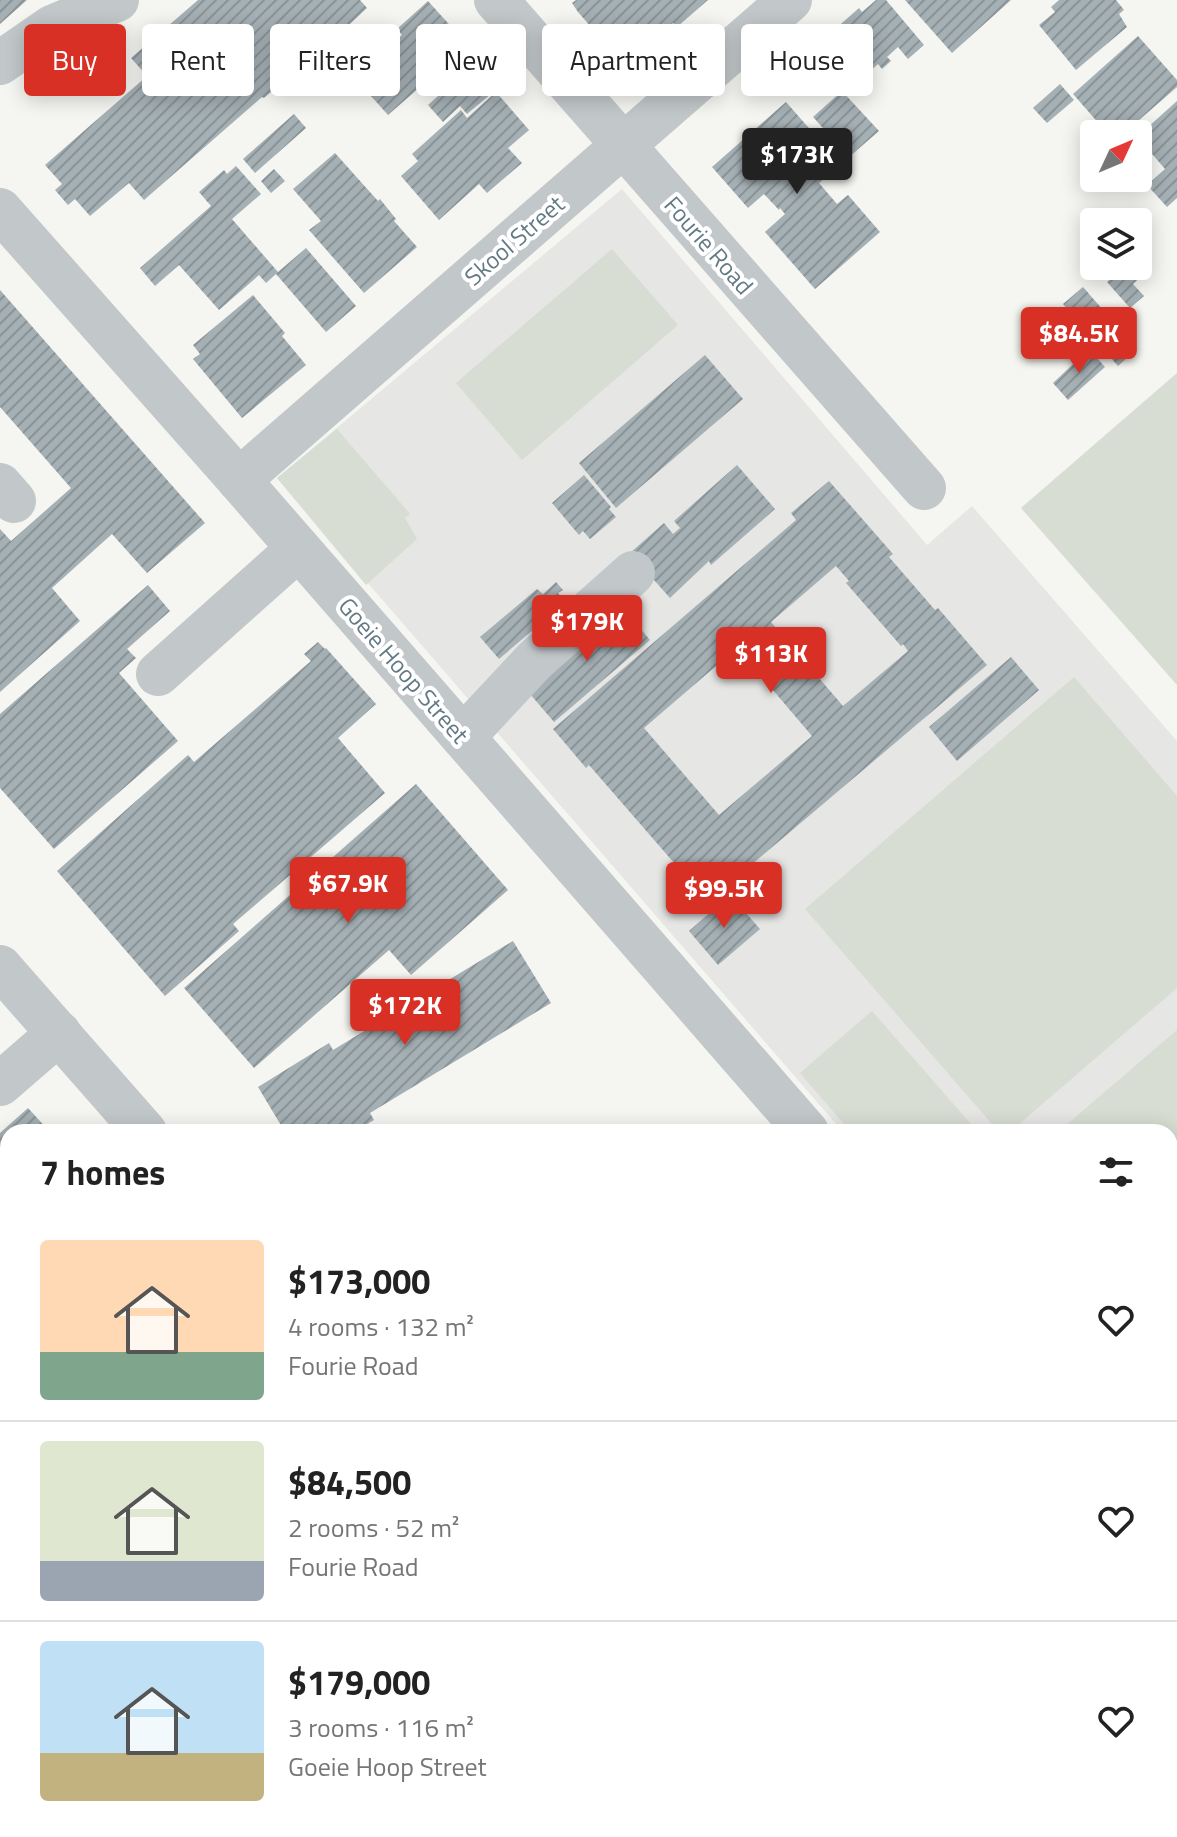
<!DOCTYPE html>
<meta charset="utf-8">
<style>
body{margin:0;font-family:"Titillium Web",sans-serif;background:#f6f6f6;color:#222;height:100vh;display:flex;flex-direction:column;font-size:30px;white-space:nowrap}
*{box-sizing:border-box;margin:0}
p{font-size:26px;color:#767676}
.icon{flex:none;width:44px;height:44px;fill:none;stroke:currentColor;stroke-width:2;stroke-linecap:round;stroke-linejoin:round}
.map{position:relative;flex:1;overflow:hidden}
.panel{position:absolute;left:0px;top:1124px;width:1178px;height:714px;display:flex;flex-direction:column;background:#fff;border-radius:24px 24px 0 0;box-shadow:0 4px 20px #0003}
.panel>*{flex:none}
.hud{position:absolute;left:24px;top:24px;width:1130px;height:72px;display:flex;gap:16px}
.needle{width:52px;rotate:46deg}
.controls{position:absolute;left:1080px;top:120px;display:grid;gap:16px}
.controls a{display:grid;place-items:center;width:72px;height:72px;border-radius:8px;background:#fff;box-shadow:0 4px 20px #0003;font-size:40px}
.price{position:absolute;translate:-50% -68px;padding:0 18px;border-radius:8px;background:#d93025;color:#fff;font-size:26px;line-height:52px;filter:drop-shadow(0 2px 4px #0008)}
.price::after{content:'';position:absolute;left:50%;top:48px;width:24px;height:18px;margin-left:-12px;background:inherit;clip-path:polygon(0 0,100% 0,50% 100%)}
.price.current{background:#222;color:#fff}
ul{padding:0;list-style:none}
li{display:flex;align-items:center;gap:24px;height:200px;padding:0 40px}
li+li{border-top:2px solid #e0e0e0}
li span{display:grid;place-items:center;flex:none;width:224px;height:160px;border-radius:8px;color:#555}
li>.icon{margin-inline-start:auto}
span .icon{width:96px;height:96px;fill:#fffc;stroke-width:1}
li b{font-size:34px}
h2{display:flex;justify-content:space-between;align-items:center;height:96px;padding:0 40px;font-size:34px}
.tag{padding:0 28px;border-radius:8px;background:#fff;box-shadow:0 4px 20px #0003;font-size:28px;line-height:72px}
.tag.current{background:#d93025;color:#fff}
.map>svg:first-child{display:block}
.built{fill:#e6e6e5}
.green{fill:#d7ddd2}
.building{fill:url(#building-hatch);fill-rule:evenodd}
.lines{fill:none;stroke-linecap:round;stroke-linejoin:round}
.minor{stroke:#c2c7c9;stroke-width:44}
.labels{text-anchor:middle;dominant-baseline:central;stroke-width:8;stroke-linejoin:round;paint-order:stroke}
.street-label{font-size:24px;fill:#637a84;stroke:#fff}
</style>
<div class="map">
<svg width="1177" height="1837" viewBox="0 0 1177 1837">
<defs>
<pattern id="building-hatch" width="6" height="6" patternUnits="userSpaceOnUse" patternTransform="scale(2)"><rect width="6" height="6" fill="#a5b0b4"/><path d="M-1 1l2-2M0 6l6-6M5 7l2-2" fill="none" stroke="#8a9498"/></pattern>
</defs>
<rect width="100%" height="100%" fill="#f5f5f1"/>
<polygon class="built" points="622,189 927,545 972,506 1177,741 1177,1515 1170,1507 1170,1132 843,1132 277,478"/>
<g class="green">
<polygon points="612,249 678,325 522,460 456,383"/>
<polygon points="1177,373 1177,685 1021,508"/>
<polygon points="337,429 410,514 405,518 417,539 366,585 277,478"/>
<polygon points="1074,677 1177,796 1177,988 1010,1132 999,1132 805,909"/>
<polygon points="872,1011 978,1132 851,1132 800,1073"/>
<polygon points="1177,1030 1177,1429 1170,1429 1170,1132 1058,1132"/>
</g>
<g class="building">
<polygon points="0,0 27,0 0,24"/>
<polygon points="198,0 360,0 367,8 322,50 321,48 307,64 305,62 292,77 291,75 264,98 262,97 144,200 129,183 90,216 75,199 68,205 55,190 62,184 45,165 147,76 131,58"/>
<polygon points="576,0 708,0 677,27 673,23 646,47 647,49 625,66 578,12 572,3"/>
<polygon points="876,0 886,0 924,45 908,59 898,47 887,57 891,61 882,69 878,64 858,82 843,64 835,71 814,48 859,8 862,12"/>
<polygon points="905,0 1011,0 952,53"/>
<polygon points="1059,0 1116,0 1124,10 1119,14 1127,27 1076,70 1039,25 1055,12 1051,7"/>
<polygon points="428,1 475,53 443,81 436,73 388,115 354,77 402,35 397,29"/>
<polygon points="1138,36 1177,80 1177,87 1123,134 1108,134 1073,94"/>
<polygon points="475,63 497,89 467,114 460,106 443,122 428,105"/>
<polygon points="1060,84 1074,100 1047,123 1033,108"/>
<polygon points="842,91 879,131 849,157 813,117"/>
<polygon points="496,92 529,130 508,148 522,163 487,193 479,184 439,220 401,176 418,161 412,154 461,110 467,118"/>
<polygon points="1177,101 1177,198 1167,207 1147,185 1165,169 1147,148 1144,151 1138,144 1138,136"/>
<polygon points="786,102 815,135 806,143 815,154 823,147 832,157 824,164 830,174 819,183 837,204 848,195 880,232 815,289 765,232 785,214 780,208 779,210 764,194 748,208 712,167"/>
<polygon points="294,114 306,128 255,173 243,159"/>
<polygon points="335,153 378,201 380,199 396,219 394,221 417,247 364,293 309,230 321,221 293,189"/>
<polygon points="236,166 261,194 232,219 278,272 306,248 356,306 326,332 276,274 266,283 259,275 219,310 179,265 155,286 140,268 211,206 199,192 224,170 227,174"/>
<polygon points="274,169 285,181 271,193 261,181"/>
<polygon points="1138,255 1150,268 1133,284 1144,296 1130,308 1107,282 1125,266 1138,266"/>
<polygon points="1083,287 1137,349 1118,366 1063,304"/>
<polygon points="0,290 205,523 147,573 112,534 52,588 80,621 0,692 0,529 11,541 71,488 0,407"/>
<polygon points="253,295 285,333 282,336 306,365 242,418 193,359 200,354 193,345"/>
<polygon points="1089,349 1105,367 1068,400 1053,383"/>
<polygon points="705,355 743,399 616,508 579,463"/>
<polygon points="737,465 775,509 711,565 709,561 670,598 630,553 664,523 673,534 680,528 674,521"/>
<polygon points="584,475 611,507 609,509 616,517 590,539 583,531 579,535 552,503"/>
<path d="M829 481 893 554 889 557 935 610 938 608 987 665 704 905 671 867 675 864 589 765 586 768 553 729 796 520 791 513ZM836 566 849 581 846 583 901 646 903 644 908 651 843 706 771 622ZM737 648 812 736 719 815 644 728Z"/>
<polygon points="556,582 563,590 558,593 566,602 499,659 480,637 537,589 543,594"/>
<polygon points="148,585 170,611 127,649 136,658 119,673 178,741 54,849 0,788 0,714"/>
<polygon points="619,604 650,640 554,722 524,687"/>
<polygon points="318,642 325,649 326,648 376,704 338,738 385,793 233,924 239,931 165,996 57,871 188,755 194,762 311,661 304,654"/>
<polygon points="1011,657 1039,690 957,761 929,727"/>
<polygon points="416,784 508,890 411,975 389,950 254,1068 184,988"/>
<polygon points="730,895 760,929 718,965 689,931"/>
<polygon points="513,941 551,1003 370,1113 374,1120 354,1132 285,1132 258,1087 329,1043 333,1050"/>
<polygon points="28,1108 50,1132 8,1132 8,1309 0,1300 0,1133"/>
<polygon points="8,1319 8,1406 0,1397 0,1326"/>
<polygon points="0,1574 8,1583 8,1623 0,1631"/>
<polygon points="1170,1632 1177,1640 1177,1674 1170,1685"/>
<polygon points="1177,1764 1177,1787 1170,1779 1170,1770"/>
<polygon points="121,1830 257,1830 249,1837 117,1837 115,1835"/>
<polygon points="292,1830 370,1830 377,1837 298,1837"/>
<polygon points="435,1830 517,1830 524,1837 427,1837"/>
<polygon points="531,1830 560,1830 552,1837 537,1837"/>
<polygon points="981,1830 1074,1830 1069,1837 987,1837"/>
<polygon points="1093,1830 1140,1830 1136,1837 1088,1837"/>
</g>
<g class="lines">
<g class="minor">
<polyline points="496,0 924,488"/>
<polyline points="0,63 52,27 117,0"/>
<polyline points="0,210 239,480 807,1132"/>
<polyline points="239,480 790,0"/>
<polyline points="0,485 14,501"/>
<polyline points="158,674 298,549"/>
<polyline points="463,737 535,660 633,573"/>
<polyline points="0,967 145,1132"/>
<polyline points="0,1084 59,1033"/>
<polyline points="1170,1549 1177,1557"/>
<polyline points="0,1769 8,1779"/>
<polyline points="52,1830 58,1837"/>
<polyline points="755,1830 761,1837"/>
<polyline points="632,1837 640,1830"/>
</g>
</g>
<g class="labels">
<g class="street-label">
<text transform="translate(514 240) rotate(-41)">Skool Street</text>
<text transform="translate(709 245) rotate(49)">Fourie Road</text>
<text transform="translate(404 670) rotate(49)">Goeie Hoop Street</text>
</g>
</g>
</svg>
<div class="controls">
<a><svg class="needle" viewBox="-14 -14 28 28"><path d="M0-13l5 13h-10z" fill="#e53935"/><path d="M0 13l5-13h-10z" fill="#767676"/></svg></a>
<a><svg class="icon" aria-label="layers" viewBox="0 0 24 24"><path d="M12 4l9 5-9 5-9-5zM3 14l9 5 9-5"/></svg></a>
</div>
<b class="price current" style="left:797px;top:196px">$173K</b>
<b class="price" style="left:1079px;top:375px">$84.5K</b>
<b class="price" style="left:587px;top:663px">$179K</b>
<b class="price" style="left:771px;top:695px">$113K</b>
<b class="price" style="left:348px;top:925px">$67.9K</b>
<b class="price" style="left:724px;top:930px">$99.5K</b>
<b class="price" style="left:405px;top:1047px">$172K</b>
<div class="hud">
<a class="tag current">Buy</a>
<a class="tag">Rent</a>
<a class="tag">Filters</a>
<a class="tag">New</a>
<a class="tag">Apartment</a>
<a class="tag">House</a>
</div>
<section class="panel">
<h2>7 homes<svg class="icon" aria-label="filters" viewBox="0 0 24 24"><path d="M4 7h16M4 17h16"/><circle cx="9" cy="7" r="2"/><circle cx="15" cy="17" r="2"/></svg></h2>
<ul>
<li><span style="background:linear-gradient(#ffd9b3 70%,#7fa58c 0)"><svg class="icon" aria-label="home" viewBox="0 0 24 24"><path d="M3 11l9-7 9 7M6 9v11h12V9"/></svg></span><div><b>$173,000</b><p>4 rooms · 132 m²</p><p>Fourie Road</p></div><svg class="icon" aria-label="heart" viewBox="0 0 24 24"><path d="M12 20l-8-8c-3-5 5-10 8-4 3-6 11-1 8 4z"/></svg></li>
<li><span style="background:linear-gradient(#dfe7d0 75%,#9aa5b1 0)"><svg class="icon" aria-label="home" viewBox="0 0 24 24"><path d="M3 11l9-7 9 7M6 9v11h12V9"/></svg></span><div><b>$84,500</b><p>2 rooms · 52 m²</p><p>Fourie Road</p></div><svg class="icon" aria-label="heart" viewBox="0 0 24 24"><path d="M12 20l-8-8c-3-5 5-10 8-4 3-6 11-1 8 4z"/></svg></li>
<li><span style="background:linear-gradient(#bfe0f5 70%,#c2b280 0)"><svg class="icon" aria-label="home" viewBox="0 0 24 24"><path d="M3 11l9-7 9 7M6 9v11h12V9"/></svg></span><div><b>$179,000</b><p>3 rooms · 116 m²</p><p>Goeie Hoop Street</p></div><svg class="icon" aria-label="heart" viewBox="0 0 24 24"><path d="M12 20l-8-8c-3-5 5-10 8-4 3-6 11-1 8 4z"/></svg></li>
</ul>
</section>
</div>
